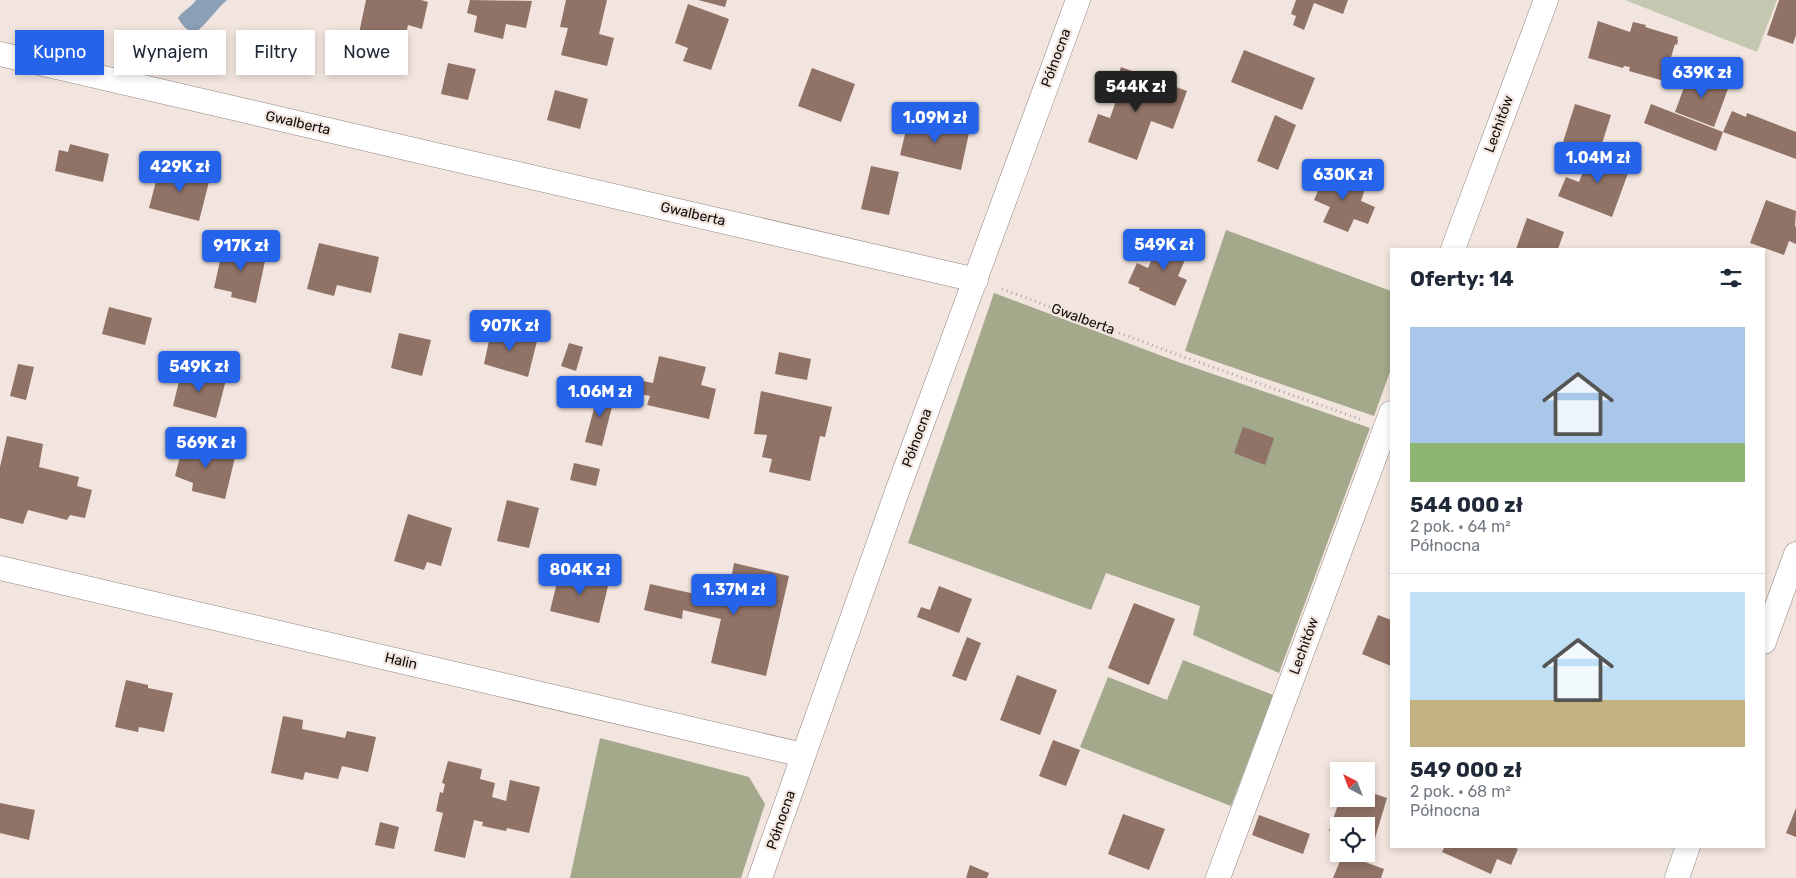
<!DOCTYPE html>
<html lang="pl">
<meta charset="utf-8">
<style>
body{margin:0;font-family:Rubik,sans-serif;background:#f2f2f3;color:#1f2937;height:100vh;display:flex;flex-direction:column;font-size:19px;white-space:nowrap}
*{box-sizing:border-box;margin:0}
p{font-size:16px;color:#747a83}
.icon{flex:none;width:28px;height:28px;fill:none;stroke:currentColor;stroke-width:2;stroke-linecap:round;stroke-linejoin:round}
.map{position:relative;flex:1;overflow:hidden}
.details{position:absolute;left:1390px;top:248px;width:375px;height:600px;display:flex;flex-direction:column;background:#fff;border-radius:0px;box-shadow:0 2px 8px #0003}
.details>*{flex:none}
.top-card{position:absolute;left:15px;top:30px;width:475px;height:45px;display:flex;gap:10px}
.needle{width:32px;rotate:318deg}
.tools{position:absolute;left:1330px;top:762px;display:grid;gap:10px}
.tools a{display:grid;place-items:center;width:45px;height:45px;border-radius:0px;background:#fff;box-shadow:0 2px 8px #0003;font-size:25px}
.price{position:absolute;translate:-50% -42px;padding:0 11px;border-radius:5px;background:#2563eb;color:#fff;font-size:16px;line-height:32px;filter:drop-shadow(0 1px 2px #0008)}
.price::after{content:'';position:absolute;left:50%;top:30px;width:15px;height:11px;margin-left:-8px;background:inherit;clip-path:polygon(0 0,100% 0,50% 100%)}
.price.active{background:#222;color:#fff}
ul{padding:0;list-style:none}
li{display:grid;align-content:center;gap:10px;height:265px;padding:0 20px}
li+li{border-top:1px solid #e0e1e3}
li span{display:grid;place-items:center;height:155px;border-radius:0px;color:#555}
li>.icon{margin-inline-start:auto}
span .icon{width:90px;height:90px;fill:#fffc;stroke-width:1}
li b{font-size:21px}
h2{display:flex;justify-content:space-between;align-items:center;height:60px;padding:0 20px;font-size:21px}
.chip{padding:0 18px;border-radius:0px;background:#fff;box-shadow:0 2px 8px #0003;font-size:18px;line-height:45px}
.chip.active{background:#2563eb;color:#fff}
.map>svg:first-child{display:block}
.green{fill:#c4c8b1}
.forest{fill:#a4a98b}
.water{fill:#8b9fb7}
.building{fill:#907266}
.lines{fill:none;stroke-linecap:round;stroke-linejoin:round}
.street-casing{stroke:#90847f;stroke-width:25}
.path{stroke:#ada39e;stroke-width:3;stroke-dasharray:1 4;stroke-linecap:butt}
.street{stroke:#fff;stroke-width:24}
.labels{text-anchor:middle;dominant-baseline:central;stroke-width:4.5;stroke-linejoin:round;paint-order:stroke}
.street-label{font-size:14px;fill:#100c0a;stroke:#f2e5df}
</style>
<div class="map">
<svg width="1796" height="878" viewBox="0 0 1796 878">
<rect width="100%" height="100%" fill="#f2e5df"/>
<polygon class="green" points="1625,0 1777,0 1757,52"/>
<g class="forest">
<polygon points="1226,230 1391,291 1391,369 1374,416 1185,351"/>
<polygon points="994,293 1181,363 1370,428 1279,673 1193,635 1200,606 1106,573 1091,610 908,543"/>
<polygon points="1183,660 1273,695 1231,806 1080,747 1108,677 1167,700"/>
<polygon points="600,738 749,777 765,804 741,878 570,878"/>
</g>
<path class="water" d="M196 0H227C215 10 208 23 196 32 186 31 183 26 178 18 183 10 191 8 196 0Z"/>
<g class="building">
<polygon points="366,0 421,0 428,2 422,29 408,25 404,42 377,35 375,46 357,43"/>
<polygon points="470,0 532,1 526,28 506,24 503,39 474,32 477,16 467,13"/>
<polygon points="566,0 607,0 599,34 614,38 607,66 561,55 568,28 560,27"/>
<polygon points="698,0 727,0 725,7"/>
<polygon points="1296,0 1348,0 1343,14 1314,3 1304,30 1293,25 1296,16 1291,14"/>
<polygon points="1779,0 1796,0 1796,35 1793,44 1767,35"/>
<polygon points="688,4 729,19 711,70 683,61 688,48 675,43"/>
<polygon points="1598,21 1630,32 1633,22 1646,25 1645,27 1678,37 1677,40 1678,40 1677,45 1675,44 1664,81 1629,71 1630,67 1624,66 1623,68 1588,58"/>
<polygon points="1244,50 1315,78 1302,110 1231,82"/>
<polygon points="448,63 476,69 468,100 441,94"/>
<polygon points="1121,67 1187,91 1173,129 1151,121 1137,160 1088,142 1098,114 1110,118 1117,98 1111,96"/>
<polygon points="812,68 855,84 841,122 798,106"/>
<polygon points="1690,71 1729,86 1714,127 1675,112"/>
<polygon points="555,90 588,99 580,129 547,120"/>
<polygon points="1575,104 1611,115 1599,153 1563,142"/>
<polygon points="1651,104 1723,132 1716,151 1644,123"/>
<polygon points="1732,111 1746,117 1747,113 1796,132 1796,159 1723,132"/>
<polygon points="1275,115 1296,125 1278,170 1257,161"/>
<polygon points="909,118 969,133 961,170 900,155"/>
<polygon points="70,144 109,154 103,182 55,171 59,150 68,152"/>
<polygon points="1591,151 1631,165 1612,217 1558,196 1566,177 1579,182"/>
<polygon points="160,166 210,178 199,221 149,208"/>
<polygon points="871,166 899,172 889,215 861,209"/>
<polygon points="1327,170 1366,186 1361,201 1375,207 1368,224 1354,219 1348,232 1323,222 1330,207 1314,200"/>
<polygon points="1766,200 1796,211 1795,226 1796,227 1796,244 1789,241 1784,255 1750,243"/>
<polygon points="1527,218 1564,232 1558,249 1516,249"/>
<polygon points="1164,232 1192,244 1178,276 1187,280 1175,306 1139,290 1140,288 1128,283 1137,263 1148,268"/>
<polygon points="224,243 267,252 256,303 231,297 232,292 214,288"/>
<polygon points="319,243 379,257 371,293 337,285 334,296 307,289"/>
<polygon points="109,307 152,318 145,345 102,334"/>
<polygon points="492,327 537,341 528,377 484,364"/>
<polygon points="399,333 431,340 422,376 391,368"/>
<polygon points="569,343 583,347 576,371 561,366"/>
<polygon points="779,352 811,359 807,380 775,374"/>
<polygon points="659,356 706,367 701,385 716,389 709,419 647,405 650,396 640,394 643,381 653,383"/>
<polygon points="18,364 34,367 26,400 10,396"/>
<polygon points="182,369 226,380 216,418 173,406"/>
<polygon points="599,390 615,395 602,446 585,442"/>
<polygon points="761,391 832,407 825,437 820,436 810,481 769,472 772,459 762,457 767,435 754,434"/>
<polygon points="1243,427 1274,438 1265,465 1234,453"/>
<polygon points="7,436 43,444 39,467 79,477 77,486 92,490 85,518 70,515 67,520 28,510 23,524 0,518 0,467"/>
<polygon points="184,441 236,453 225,499 192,491 193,483 175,476"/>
<polygon points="574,463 600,469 596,486 570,480"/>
<polygon points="507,500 539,508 529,548 497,541"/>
<polygon points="408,514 452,528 441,566 427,562 424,570 394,561"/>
<polygon points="734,563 789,576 766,676 711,663 721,619 683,610 682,619 644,610 650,584 727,601"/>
<polygon points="560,570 609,582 599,623 550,611"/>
<polygon points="939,586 972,599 959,633 917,617 921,607 930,610"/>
<polygon points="1134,603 1175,619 1149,685 1108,668"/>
<polygon points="1378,615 1391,620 1391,666 1362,654"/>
<polygon points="967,637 981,643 966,681 952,676"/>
<polygon points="1017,675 1057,690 1040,735 1000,720"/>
<polygon points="126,680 148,685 148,688 173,693 164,732 139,727 138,732 115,727"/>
<polygon points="283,716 303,720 302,729 345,738 347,731 376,737 368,772 342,766 338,779 305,772 303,780 271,773"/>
<polygon points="1053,740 1080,750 1066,786 1039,776"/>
<polygon points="448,761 482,769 480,779 495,783 492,797 506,801 510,780 540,787 529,833 507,828 506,831 482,826 483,822 474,820 465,858 434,851 443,813 436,811 440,792 443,793 445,784 442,783"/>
<polygon points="1366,791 1387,798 1373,845 1366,843 1366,826 1339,826 1339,834 1329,831 1340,799 1366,799"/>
<polygon points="0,803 35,810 29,840 0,833"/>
<polygon points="1796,808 1796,837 1786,833"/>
<polygon points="1123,814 1165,829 1149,870 1108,854"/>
<polygon points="1259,815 1310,834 1303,854 1252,835"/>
<polygon points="380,822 399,827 394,849 375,845"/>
<polygon points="1445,846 1511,846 1518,849 1511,865 1497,859 1491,874 1442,852"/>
<polygon points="1343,854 1384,869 1381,878 1333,878"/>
<polygon points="970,865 989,873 987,878 966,878"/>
</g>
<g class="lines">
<defs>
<g id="street">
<polyline points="0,54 976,280"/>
<polyline points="1453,249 1546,0"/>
<polyline points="0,568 803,755"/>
<polyline points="1764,642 1796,554"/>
<polyline points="760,878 898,489 1078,0"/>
<polyline points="1218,878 1391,413"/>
<polyline points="1677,878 1688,846"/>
</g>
</defs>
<use href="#street" class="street-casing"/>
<polyline class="path" points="1002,289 1181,356 1360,419"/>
<use href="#street" class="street"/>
</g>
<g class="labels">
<g class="street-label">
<text transform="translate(1056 58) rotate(-70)">Północna</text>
<text transform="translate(298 123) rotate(13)">Gwalberta</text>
<text transform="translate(1499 124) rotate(-70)">Lechitów</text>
<text transform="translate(693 214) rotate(13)">Gwalberta</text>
<text transform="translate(1083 319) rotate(20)">Gwalberta</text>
<text transform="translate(917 438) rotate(-70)">Północna</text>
<text transform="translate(1304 646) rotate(-70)">Lechitów</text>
<text transform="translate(401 661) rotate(13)">Halin</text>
<text transform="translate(781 820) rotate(-71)">Północna</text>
</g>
</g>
</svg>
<div class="tools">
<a><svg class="needle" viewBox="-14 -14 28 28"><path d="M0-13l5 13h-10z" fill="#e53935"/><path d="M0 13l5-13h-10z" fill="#747a83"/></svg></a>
<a><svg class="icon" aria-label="locate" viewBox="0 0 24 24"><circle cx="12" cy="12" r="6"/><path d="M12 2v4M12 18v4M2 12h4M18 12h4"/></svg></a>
</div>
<b class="price" style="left:1702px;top:99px">639K zł</b>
<b class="price active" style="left:1136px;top:113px">544K zł</b>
<b class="price" style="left:935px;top:144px">1.09M zł</b>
<b class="price" style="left:1598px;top:184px">1.04M zł</b>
<b class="price" style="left:180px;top:193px">429K zł</b>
<b class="price" style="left:1343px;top:201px">630K zł</b>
<b class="price" style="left:1164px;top:271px">549K zł</b>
<b class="price" style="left:241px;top:272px">917K zł</b>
<b class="price" style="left:510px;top:352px">907K zł</b>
<b class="price" style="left:199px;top:393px">549K zł</b>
<b class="price" style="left:600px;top:418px">1.06M zł</b>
<b class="price" style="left:206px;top:469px">569K zł</b>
<b class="price" style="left:580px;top:596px">804K zł</b>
<b class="price" style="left:734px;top:616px">1.37M zł</b>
<div class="top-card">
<a class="chip active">Kupno</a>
<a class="chip">Wynajem</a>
<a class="chip">Filtry</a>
<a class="chip">Nowe</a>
</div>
<section class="details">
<h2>Oferty: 14<svg class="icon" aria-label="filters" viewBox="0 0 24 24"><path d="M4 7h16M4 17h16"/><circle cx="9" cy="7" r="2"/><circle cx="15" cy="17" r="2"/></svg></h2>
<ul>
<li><span style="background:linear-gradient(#a9c7e8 75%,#8fb573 0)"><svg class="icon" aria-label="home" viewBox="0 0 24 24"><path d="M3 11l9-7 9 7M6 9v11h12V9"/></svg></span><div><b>544 000 zł</b><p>2 pok. · 64 m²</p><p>Północna</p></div></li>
<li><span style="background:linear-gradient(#bfe0f5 70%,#c2b280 0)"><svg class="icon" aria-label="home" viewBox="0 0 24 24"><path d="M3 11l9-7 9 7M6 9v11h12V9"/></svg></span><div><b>549 000 zł</b><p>2 pok. · 68 m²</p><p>Północna</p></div></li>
</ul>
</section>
</div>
